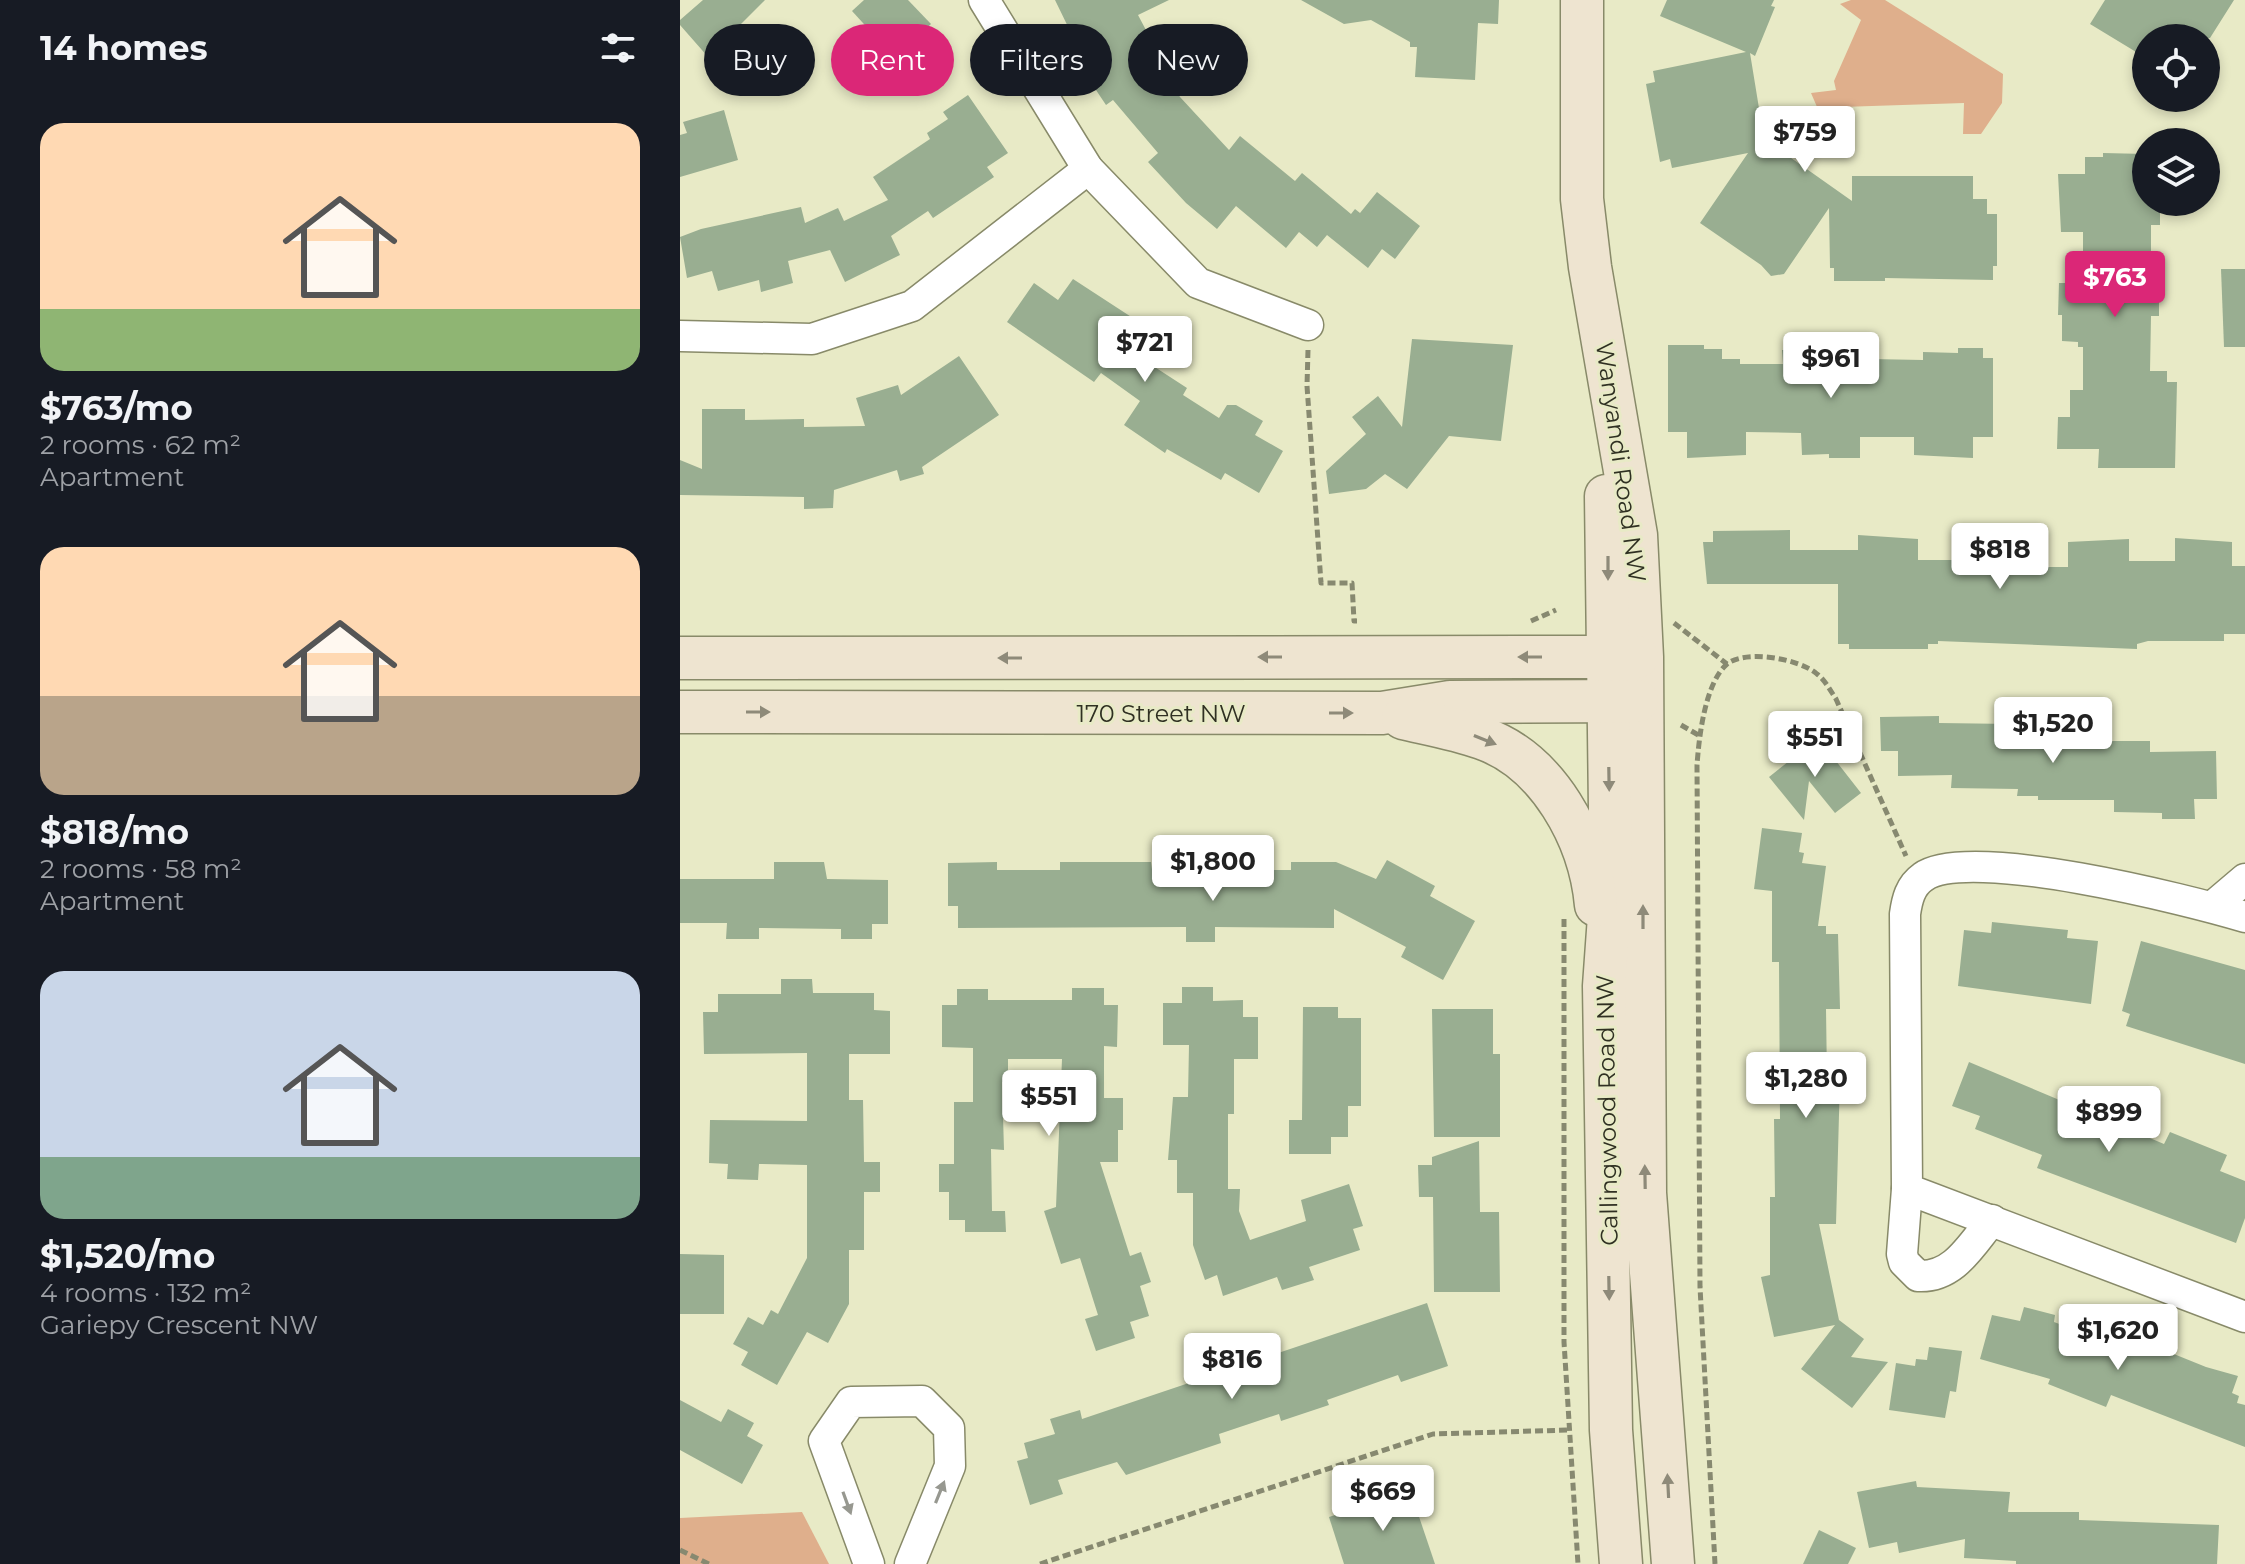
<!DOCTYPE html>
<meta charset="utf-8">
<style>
body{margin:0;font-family:Montserrat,sans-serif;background:#20242c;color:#f1f3f6;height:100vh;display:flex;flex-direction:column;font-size:30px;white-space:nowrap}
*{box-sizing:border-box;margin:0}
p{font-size:26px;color:#9ea1a6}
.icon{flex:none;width:44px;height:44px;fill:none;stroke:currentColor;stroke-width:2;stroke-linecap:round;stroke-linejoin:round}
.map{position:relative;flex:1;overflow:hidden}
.drawer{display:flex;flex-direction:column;background:#171b24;width:680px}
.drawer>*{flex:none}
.guide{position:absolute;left:24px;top:24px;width:760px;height:72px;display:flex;gap:16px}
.controls{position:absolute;left:1452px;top:24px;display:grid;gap:16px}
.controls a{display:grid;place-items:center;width:88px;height:88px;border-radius:50%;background:#171b24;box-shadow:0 4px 12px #0003;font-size:40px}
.price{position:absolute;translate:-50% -68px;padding:0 18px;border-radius:8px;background:#fff;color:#222;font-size:26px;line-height:52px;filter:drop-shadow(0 2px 4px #0008)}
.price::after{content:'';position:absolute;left:50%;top:48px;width:24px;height:18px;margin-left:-12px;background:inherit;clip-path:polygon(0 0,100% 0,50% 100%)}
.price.selected{background:#db2777;color:#fff}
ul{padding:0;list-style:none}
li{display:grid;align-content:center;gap:16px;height:424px;padding:0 40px}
li span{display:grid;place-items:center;height:248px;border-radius:24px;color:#555}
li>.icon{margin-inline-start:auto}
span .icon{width:144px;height:144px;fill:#fffc;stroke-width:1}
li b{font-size:34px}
h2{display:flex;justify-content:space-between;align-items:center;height:96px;padding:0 40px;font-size:34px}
.chip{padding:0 28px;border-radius:36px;background:#171b24;box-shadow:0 4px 12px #0003;font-size:28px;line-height:72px}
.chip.selected{background:#db2777;color:#fff}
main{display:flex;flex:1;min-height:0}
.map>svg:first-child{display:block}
.green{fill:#dfaf8c}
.building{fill:#99ae91}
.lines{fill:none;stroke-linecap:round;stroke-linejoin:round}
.street-casing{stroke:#888a69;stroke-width:33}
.secondary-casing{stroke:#888a69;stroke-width:45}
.path{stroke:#878970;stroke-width:5;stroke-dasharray:8 4;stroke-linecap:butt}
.street{stroke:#fff;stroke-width:30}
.secondary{stroke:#eee4d0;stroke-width:42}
.oneway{fill:#8e8a79}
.oneway2{fill:#979890}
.labels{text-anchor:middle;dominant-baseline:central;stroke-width:6;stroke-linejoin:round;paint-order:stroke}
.street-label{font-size:24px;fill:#2f3022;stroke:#e8eac6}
</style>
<main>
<section class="drawer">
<h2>14 homes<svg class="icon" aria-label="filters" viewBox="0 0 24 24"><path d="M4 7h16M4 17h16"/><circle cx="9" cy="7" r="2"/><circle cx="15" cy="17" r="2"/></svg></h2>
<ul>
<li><span style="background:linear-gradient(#ffd9b3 75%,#8fb573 0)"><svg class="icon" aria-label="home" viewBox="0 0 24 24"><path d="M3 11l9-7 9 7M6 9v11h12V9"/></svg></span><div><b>$763/mo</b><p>2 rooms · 62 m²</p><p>Apartment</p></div></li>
<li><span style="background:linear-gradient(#ffd9b3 60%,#b9a48a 0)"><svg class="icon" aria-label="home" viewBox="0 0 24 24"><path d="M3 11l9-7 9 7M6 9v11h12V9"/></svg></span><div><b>$818/mo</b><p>2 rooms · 58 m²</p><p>Apartment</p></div></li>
<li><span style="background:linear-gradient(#c9d6e8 75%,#7fa58c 0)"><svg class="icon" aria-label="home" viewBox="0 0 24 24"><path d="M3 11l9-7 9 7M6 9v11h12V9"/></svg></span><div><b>$1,520/mo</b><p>4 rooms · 132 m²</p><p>Gariepy Crescent NW</p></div></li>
</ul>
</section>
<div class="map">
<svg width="1565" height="1564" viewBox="0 0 1565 1564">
<rect width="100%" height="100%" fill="#e8eac6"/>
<g class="green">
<polygon points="1171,0 1205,0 1323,74 1322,103 1301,134 1283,134 1284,103 1161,107 1163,131 1144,123 1131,93 1156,90 1154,81 1181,20 1160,4"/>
<polygon points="122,1512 149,1564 0,1564 0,1518"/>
</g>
<g class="building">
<polygon points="23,0 85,0 58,27 67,38 36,66 0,25 0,20"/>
<polygon points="184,0 228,0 251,24 215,58 172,11"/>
<polygon points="375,0 489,0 458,15 467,32 458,36 500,97 549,150 560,136 615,181 622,173 671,214 675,209 680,213 697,192 740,226 715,259 702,249 688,268 647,235 637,247 619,232 606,248 556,206 537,229 506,203 468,162 478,153 433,100 426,105 408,78 412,76"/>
<polygon points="621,0 819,0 818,24 798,23 795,80 735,77 737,47 730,47 730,42 691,20 664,24"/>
<polygon points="987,0 1094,0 1091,6 1095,7 1075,56 1070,53 1084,139 1172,201 1172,176 1293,176 1293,199 1307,199 1307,214 1317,214 1317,266 1313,266 1313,280 1205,278 1205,281 1154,281 1154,268 1150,268 1149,208 1104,274 1091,276 1081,265 1020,223 1068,153 992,168 990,159 980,162 966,84 975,82 973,71 1066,52 980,16"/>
<polygon points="1425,0 1554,0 1530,38 1466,38 1466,58 1410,24"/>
<polygon points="288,95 328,153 307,167 314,177 253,218 248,211 211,236 220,255 165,282 150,250 108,261 113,283 81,292 79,280 38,291 32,271 7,278 0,237 21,229 121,207 125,223 158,208 164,221 208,200 193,177 250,139 247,133 268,119 263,112"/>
<polygon points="44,110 58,160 0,177 0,135 7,133 3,122"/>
<polygon points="1423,153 1466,154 1466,202 1480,202 1480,225 1471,225 1471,292 1479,292 1479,316 1471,316 1470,371 1487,371 1487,382 1497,382 1495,468 1418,468 1419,449 1377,449 1378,417 1390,417 1390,390 1403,390 1403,347 1398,347 1398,342 1382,341 1382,315 1378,315 1379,283 1399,283 1399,275 1403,275 1403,232 1381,232 1378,174 1405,174 1405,157 1423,157"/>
<polygon points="1541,269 1565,269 1565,347 1544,347"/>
<polygon points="393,279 459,322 449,335 473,353 467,362 507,388 503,395 539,418 547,405 556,405 583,421 575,435 603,451 579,493 545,473 541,480 487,449 485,453 444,425 460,401 421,373 414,382 327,322 354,283 378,300"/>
<polygon points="732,339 833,345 821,441 769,436 727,489 705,474 686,489 649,494 646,471 686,434 672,417 698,396 722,427"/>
<polygon points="988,345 1024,345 1024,349 1042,349 1042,359 1060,359 1060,364 1103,364 1102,350 1191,348 1191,359 1243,360 1243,352 1278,353 1278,348 1303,348 1303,358 1313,358 1313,437 1293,437 1293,458 1234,455 1234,437 1180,437 1180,458 1149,458 1149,454 1122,455 1121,433 1066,432 1066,455 1007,458 1007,432 988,432"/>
<polygon points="279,356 319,415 242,467 244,474 220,481 217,470 154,490 153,508 124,509 124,497 0,495 0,460 22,469 22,409 65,409 65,420 124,419 124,427 185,426 176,398 218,385 221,395"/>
<polygon points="1110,530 1110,550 1178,550 1178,535 1238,539 1238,560 1285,560 1285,541 1340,539 1340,567 1388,567 1388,542 1449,539 1449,561 1495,561 1495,538 1552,542 1552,566 1565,566 1565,634 1544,634 1544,641 1468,641 1457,644 1457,649 1258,641 1258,644 1248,644 1248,649 1169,649 1169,644 1158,644 1158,584 1027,584 1023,542 1033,542 1033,531"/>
<polygon points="1259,716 1259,723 1332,724 1332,733 1397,733 1397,741 1470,741 1470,752 1536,751 1537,799 1514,799 1515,819 1482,819 1482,813 1434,812 1434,800 1358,800 1358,796 1337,796 1338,789 1271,788 1272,775 1218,776 1218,751 1201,751 1200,717"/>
<polygon points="1138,738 1181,793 1155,813 1129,781 1124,820 1089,777"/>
<polygon points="1082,828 1122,833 1119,852 1124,853 1122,863 1146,866 1138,926 1146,926 1146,934 1158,934 1160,1009 1146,1009 1147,1078 1160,1078 1156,1224 1139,1224 1159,1320 1184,1339 1171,1357 1208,1362 1172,1408 1121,1369 1155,1325 1094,1337 1081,1277 1090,1275 1090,1197 1095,1197 1094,1119 1100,1119 1099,962 1092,962 1092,891 1074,889"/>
<polygon points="707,860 755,886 750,896 795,921 763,980 721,957 726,947 654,909 654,928 535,927 535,942 506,942 506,927 278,928 278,906 268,906 268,863 317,862 317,870 380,870 380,862 471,862 474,884 545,884 545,870 611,870 611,862 656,862 696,879"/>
<polygon points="94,862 144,862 147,879 208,880 208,924 192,924 192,939 161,939 161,929 79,928 79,939 46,939 47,923 0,923 0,879 94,879"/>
<polygon points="1312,922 1388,930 1387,938 1418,941 1411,1004 1278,986 1284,930 1311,933"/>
<polygon points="1461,941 1565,970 1565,1064 1446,1026 1450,1014 1442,1011"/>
<polygon points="101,979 132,979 133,993 194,993 194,1010 210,1011 210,1054 169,1054 169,1100 183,1100 184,1162 200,1162 200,1192 184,1192 184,1250 169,1250 169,1304 148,1343 127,1332 97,1385 61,1365 68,1352 53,1344 68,1317 83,1325 91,1310 98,1314 127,1258 127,1165 79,1164 78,1180 47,1179 48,1164 29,1163 30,1120 127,1121 127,1053 24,1054 23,1012 38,1012 38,994 101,994"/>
<polygon points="502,987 533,987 533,1001 563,1000 563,1017 578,1017 578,1059 554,1059 554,1114 548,1114 548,1189 560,1189 559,1211 570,1240 626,1221 621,1200 669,1184 683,1226 673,1229 680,1250 629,1267 634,1280 602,1290 597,1277 543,1296 537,1275 525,1280 513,1245 513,1193 497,1193 497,1160 488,1160 493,1097 508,1097 509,1045 483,1045 483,1003 502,1003"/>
<polygon points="392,988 424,988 424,1005 438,1005 437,1047 424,1046 424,1098 443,1098 443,1130 438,1130 438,1162 420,1162 450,1256 461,1252 471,1282 460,1286 469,1316 450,1322 455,1338 416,1351 405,1319 418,1315 400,1258 381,1264 364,1211 376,1207 382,1059 328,1059 328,1081 322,1082 324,1150 311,1149 312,1211 325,1211 326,1232 285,1232 285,1220 269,1220 269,1192 259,1192 259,1164 274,1164 274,1102 293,1102 293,1048 262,1047 262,1005 277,1005 277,989 308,989 308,1000 392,1000"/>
<polygon points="623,1007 658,1007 658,1018 681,1018 681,1106 668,1106 668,1137 651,1137 651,1154 609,1154 609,1120 622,1120"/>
<polygon points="752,1009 813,1009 813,1054 820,1054 820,1137 754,1137"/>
<polygon points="1289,1062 1484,1144 1490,1132 1547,1155 1540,1171 1565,1181 1565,1218 1556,1243 1357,1168 1362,1155 1295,1129 1300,1116 1272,1106"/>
<polygon points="799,1141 800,1212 819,1212 820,1292 754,1292 753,1197 739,1197 738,1165 752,1165 752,1157"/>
<polygon points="0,1254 44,1255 44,1314 0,1314"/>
<polygon points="747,1303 768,1366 721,1382 718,1375 647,1400 649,1405 601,1421 599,1414 539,1434 541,1443 446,1475 437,1462 378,1480 383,1494 350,1505 337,1461 348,1458 344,1443 375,1434 370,1419 400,1410 402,1419"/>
<polygon points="1344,1307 1375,1315 1374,1322 1417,1338 1422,1325 1526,1367 1558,1376 1552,1393 1559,1396 1557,1403 1565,1405 1565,1447 1431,1395 1426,1407 1368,1384 1370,1379 1300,1359 1312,1315 1340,1321"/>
<polygon points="1249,1347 1282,1351 1276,1392 1270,1391 1265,1418 1209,1410 1216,1363 1235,1366 1236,1359 1247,1360"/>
<polygon points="0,1400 41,1422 48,1409 74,1423 67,1436 83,1445 62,1484 0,1450"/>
<polygon points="1236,1481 1237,1487 1330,1492 1328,1512 1399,1512 1399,1520 1539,1525 1537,1564 1336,1564 1336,1561 1284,1558 1285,1539 1219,1553 1217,1542 1189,1548 1177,1492"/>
<polygon points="730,1490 755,1564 664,1564 649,1517"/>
<polygon points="1139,1530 1176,1548 1168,1564 1123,1564"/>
</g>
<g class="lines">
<defs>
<g id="street">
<polyline points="304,0 408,169 518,283 628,325"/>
<polyline points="0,336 132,339 232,306 408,169"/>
<polyline points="1532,907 1565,879"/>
<path d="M1565 917C1509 900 1287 844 1243 877 1230 886 1227 900 1225 914L1227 1189 1565 1317"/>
<path d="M1227 1189 1222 1254 1224 1262 1238 1276C1274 1278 1291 1245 1312 1220"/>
<polyline points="189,1564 144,1441 171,1402 242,1401 269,1428 270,1466 230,1564"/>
</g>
<g id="secondary">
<polyline points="902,0 902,199 910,267 956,535 962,657 965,1193 993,1564"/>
<polyline points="926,496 931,889 924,986 931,1430 941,1564"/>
<polyline points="0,658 957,657"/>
<polyline points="0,712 702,713 770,702 957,701"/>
<path d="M723 718C749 724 777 729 802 738 868 761 910 838 916 905"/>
</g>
</defs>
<use href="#street" class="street-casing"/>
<use href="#secondary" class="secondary-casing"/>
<g class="path">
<polyline points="628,350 627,386 641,583 672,583 674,621 677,621"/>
<polyline points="851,621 876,610"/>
<polyline points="994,623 1047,664"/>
<polyline points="1001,725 1020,736"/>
<polyline points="884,919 884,1342 898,1564"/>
<polyline points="0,1550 29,1564"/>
<polyline points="360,1564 753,1434 889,1430"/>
<path d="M1035 1564 1020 1287 1017 765C1019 737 1025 683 1047 664 1066 649 1120 659 1137 674 1145 680 1150 690 1156 699L1226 856"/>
</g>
<use href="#street" class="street"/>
<use href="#secondary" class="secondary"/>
</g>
<defs><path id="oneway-solid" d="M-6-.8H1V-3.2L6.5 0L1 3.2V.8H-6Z" transform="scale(2)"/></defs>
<g class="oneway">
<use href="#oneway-solid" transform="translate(928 568) rotate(90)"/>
<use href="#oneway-solid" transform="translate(590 657) rotate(180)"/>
<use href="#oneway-solid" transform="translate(850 657) rotate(180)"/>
<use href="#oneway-solid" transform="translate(330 658) rotate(180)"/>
<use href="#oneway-solid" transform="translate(78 712)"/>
<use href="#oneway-solid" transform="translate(661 713)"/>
<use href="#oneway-solid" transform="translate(805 740) rotate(22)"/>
<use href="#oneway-solid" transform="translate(929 779) rotate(89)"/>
<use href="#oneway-solid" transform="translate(963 917) rotate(-90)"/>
<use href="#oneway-solid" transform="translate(965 1177) rotate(-91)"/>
<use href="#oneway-solid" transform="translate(929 1288) rotate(89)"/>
<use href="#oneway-solid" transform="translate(988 1486) rotate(-93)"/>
</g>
<g class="oneway2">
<use href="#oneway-solid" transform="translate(260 1492) rotate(-68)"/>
<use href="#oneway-solid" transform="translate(167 1503) rotate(70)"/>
</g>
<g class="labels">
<g class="street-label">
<text transform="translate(941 462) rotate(82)">Wanyandi Road NW</text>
<text x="481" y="713">170 Street NW</text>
<text transform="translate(927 1110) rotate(-91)">Callingwood Road NW</text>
</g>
</g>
</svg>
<div class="controls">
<a><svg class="icon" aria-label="locate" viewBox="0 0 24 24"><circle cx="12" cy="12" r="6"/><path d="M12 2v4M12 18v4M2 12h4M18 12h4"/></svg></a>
<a><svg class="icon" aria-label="layers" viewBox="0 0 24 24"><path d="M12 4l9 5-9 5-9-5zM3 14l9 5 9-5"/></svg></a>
</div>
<b class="price" style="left:1125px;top:174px">$759</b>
<b class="price selected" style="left:1435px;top:319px">$763</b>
<b class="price" style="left:465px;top:384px">$721</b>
<b class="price" style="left:1151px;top:400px">$961</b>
<b class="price" style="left:1320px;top:591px">$818</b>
<b class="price" style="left:1373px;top:765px">$1,520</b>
<b class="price" style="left:1135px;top:779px">$551</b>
<b class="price" style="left:533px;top:903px">$1,800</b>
<b class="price" style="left:1126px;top:1120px">$1,280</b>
<b class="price" style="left:369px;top:1138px">$551</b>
<b class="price" style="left:1429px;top:1154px">$899</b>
<b class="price" style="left:1438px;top:1372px">$1,620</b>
<b class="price" style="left:552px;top:1401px">$816</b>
<b class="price" style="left:703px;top:1533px">$669</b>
<div class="guide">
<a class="chip">Buy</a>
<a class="chip selected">Rent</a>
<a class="chip">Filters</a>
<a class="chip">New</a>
</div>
</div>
</main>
